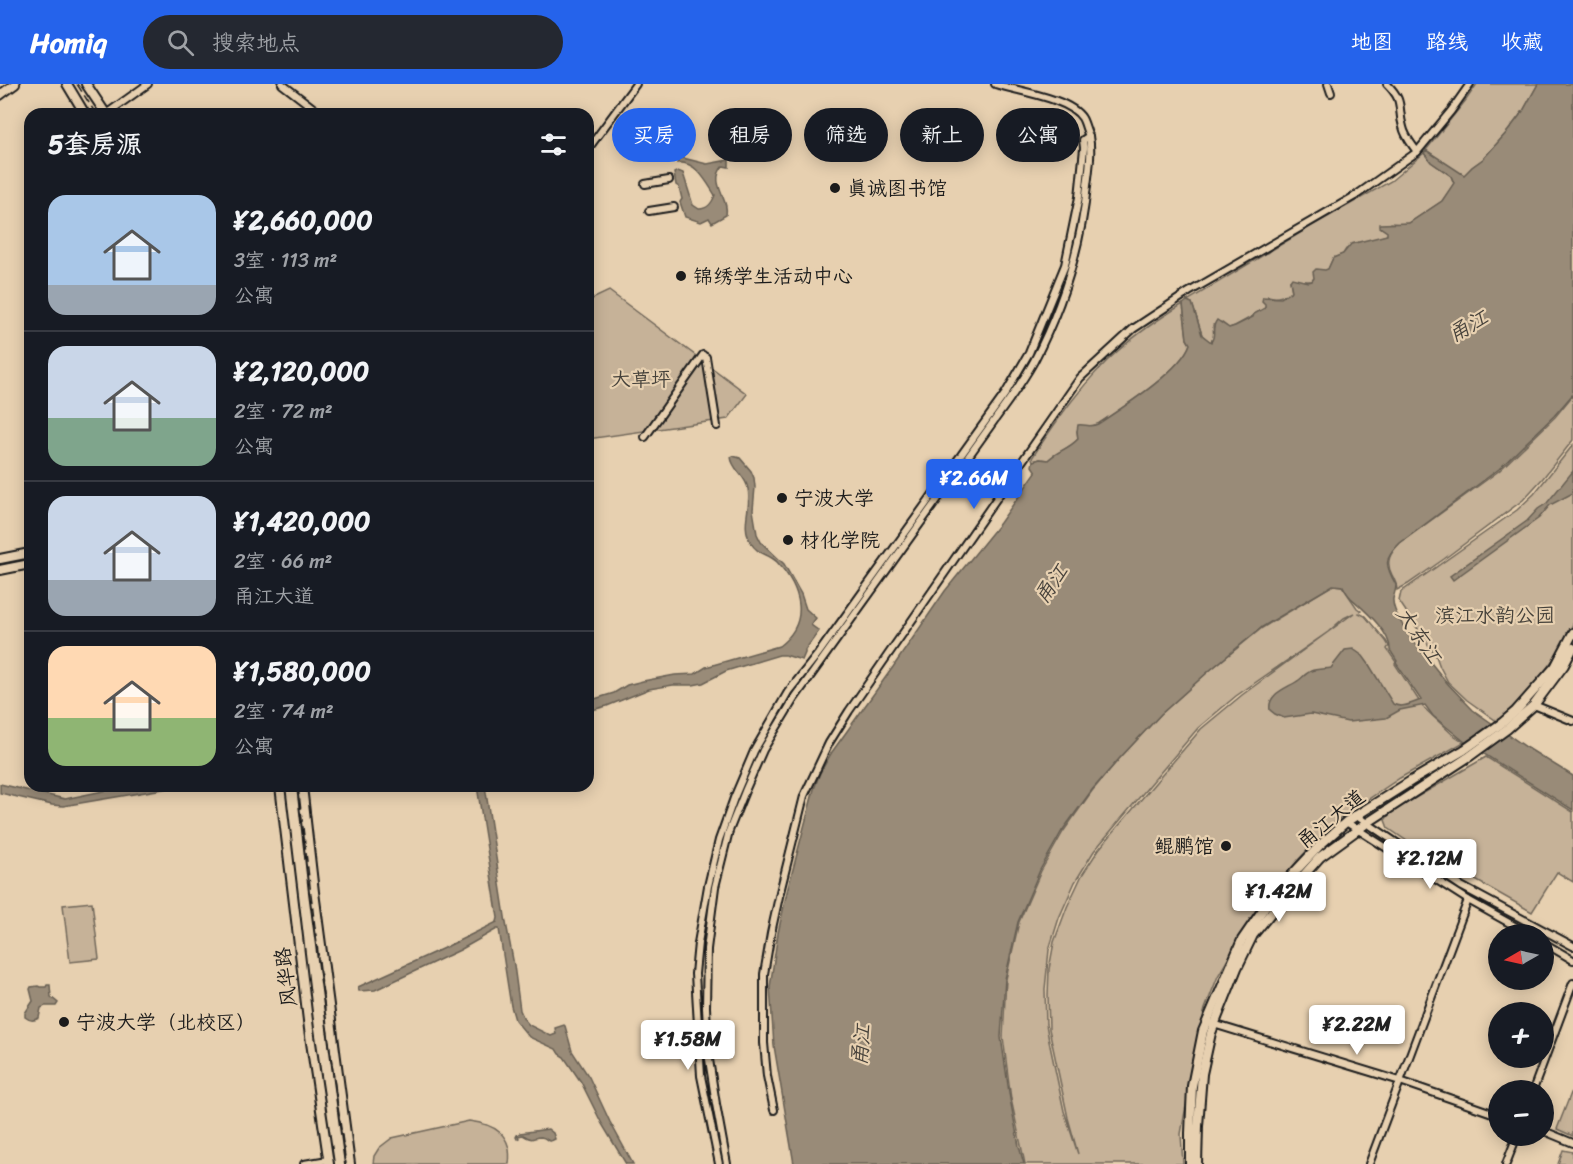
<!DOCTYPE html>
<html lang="zh">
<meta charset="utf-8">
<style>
body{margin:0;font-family:Sriracha,"LXGW WenKai TC",sans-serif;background:#242831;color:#f1f3f6;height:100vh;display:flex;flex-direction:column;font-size:22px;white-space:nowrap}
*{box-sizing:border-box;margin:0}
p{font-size:20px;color:#9ea1a6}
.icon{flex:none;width:33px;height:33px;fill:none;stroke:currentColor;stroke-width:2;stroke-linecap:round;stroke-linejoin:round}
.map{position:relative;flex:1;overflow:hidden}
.panel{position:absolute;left:24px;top:24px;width:570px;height:684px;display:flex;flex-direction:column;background:#171b24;border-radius:18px;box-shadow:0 3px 15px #0003}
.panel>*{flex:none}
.guide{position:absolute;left:612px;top:24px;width:570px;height:54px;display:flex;gap:12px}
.needle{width:39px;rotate:261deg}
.tools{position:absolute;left:1488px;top:840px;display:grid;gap:12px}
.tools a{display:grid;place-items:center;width:66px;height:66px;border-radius:50%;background:#171b24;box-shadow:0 3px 15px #0003;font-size:30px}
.price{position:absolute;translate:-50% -51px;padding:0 14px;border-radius:6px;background:#fff;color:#222;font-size:20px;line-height:39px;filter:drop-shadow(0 2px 3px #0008)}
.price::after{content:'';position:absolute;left:50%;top:36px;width:18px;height:14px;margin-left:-9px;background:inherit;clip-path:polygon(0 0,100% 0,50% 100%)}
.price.current{background:#2563eb;color:#fff}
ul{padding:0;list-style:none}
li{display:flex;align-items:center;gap:18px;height:150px;padding:0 24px}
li+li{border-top:2px solid #363941}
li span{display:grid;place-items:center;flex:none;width:168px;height:120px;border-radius:18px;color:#555}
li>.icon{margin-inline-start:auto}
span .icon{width:72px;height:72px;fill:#fffc;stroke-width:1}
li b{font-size:26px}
h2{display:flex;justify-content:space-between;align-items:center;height:72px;padding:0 24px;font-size:26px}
.pill{padding:0 21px;border-radius:27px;background:#171b24;box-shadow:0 3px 15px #0003;font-size:21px;line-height:54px}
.pill.current{background:#2563eb;color:#fff}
header{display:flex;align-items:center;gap:36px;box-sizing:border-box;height:84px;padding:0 30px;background:#2563eb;color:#fff}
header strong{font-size:28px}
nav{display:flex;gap:33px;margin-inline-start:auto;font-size:21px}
.search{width:420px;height:54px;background:#242831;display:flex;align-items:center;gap:15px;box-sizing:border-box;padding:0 21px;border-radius:33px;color:#9ea1a6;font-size:22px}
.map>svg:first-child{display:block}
.green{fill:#c6b298;stroke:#71675a;stroke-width:1.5;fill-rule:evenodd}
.water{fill:#998b78;stroke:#675f53;stroke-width:1.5}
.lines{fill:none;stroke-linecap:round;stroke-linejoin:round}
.minor-casing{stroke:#1c1c1c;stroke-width:10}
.major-casing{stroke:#1c1c1c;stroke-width:12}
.minor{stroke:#e7d0b0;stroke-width:6}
.major{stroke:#e7d0b0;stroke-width:8}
.rail{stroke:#1c1c1c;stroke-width:1.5;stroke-dasharray:9 4.5;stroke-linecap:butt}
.poi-dot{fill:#1c1c1c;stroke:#e7d0b0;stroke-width:2}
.labels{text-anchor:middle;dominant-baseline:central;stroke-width:4.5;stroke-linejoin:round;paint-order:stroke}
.poi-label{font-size:20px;fill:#1c1c1c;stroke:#e7d0b0;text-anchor:start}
.park-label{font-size:20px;fill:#46423b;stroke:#e7d0b0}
.street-label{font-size:20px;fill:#1c1c1c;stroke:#e7d0b0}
.water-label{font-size:21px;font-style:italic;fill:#48433c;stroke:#e7d0b0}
</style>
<header>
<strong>Homiq</strong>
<div class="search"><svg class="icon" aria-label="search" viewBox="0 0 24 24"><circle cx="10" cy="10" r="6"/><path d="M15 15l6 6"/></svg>搜索地点</div>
<nav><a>地图</a><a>路线</a><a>收藏</a></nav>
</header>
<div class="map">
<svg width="1573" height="1080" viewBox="0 0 1573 1080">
<rect width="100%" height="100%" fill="#e7d0b0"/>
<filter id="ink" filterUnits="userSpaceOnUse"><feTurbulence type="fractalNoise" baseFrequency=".0167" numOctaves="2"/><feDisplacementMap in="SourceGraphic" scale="12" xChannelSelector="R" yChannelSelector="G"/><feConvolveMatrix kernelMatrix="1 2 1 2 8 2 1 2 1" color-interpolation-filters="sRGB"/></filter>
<g filter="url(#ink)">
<g class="green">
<polygon points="1477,0 1538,0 1523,27 1508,47 1483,75 1472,83 1464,92 1426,66 1466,16"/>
<path d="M1424 69 1431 78 1451 92 1454 100 1442 117 1409 139 1399 140 1391 139 1387 151 1346 165 1343 170 1333 174 1328 185 1314 194 1312 197H1290L1292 207C1283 212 1278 215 1268 212L1265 224 1255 230 1253 232 1235 242 1229 244 1221 238 1213 241 1214 254 1210 258 1202 251 1192 219 1187 217 1310 143 1391 97Z"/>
<polygon points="609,207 747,310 728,335 588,355 588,217"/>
<path d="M1183 220 1187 255 1190 260C1181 287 1122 324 1098 340 1091 343 1084 344 1077 347L1078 355C1069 365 1057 367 1048 376L1040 375 1033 377 1032 374C1057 336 1085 295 1119 266 1139 248 1160 234 1183 220Z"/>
<path d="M1573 311V356L1543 394 1523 416 1444 475 1408 500 1397 506C1397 499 1395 497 1392 491 1385 478 1390 469 1400 459L1500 386 1555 333Z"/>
<polygon points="1573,361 1573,540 1555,573 1535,600 1498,638 1467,616 1448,598 1440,583 1436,572 1399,517 1401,508 1517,426 1534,410"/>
<path d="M1333 501 1342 502 1357 524 1361 527 1359 529 1365 532 1386 557 1389 562 1387 565 1396 578 1395 580 1423 623 1452 650 1464 658 1400 694 1336 737 1298 776 1269 811 1245 846 1218 892 1205 925 1198 953 1181 1050 1183 1080H1025L1011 1015 1003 953 1006 895 1019 838 1041 787 1063 748 1092 707 1119 675 1161 630 1209 587 1262 544ZM1354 529 1242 611 1201 645 1099 765 1082 791 1067 823 1054 858 1049 885 1048 911 1049 945 1068 1034 1078 1070 1064 1027 1049 957 1046 940 1045 905 1049 866 1059 834 1075 798 1094 767 1198 644 1236 612 1328 548 1344 534Z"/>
<polygon points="1486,673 1573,728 1573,798 1557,788 1532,828 1410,759 1388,744 1385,736 1391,728"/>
<polygon points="92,818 99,875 70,878 63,821"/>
<polygon points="1573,1004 1573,1052 1557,1045"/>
<path d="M469 1037C495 1040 513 1051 509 1080H373L374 1072 379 1064 392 1054Z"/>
<polygon points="1563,1066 1573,1068 1573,1080 1558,1080"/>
</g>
<g class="water">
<path d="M1538 0H1573V310L1554 332 1499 385 1400 459C1383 475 1385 481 1396 501 1396 506 1394 510 1393 515 1392 529 1410 552 1418 563L1420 562 1431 579 1448 600 1473 626 1526 663 1573 692V726L1465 658 1433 632 1425 621 1400 626 1386 634 1348 638 1311 630 1284 634 1275 630 1270 626C1267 609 1288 604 1299 596 1303 593 1306 589 1311 587 1316 585 1325 585 1331 584L1345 566 1353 565 1363 572 1368 579 1393 620C1402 625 1412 619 1421 616L1396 579 1397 577 1390 566C1391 548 1363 525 1351 514 1348 511 1345 506 1343 502L1333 501 1262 543 1209 587 1161 630 1119 675 1092 706 1062 747 1040 786 1018 838 1005 895 1001 953 1010 1015 1019 1062 1024 1080H794L774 962 770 903 778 849 787 808 814 705 820 689 832 668 893 583 945 507 1000 439 1036 388 1032 382 1033 377 1040 375 1048 376C1057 367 1069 365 1078 355L1077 347 1078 341C1086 340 1089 344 1098 340 1122 324 1181 287 1190 260L1187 255 1183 220 1187 217 1192 219 1202 251 1211 258C1217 250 1210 245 1217 236L1229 244 1235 242 1253 233 1254 230 1265 224V220L1262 217 1263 213 1281 214 1292 207 1290 197 1292 194 1308 198 1312 197 1314 194 1313 188 1316 185 1325 186 1328 185 1333 174 1343 170 1351 160 1387 151V148L1380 143V140L1409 139 1442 117 1454 99 1451 92 1431 78 1424 69 1426 66 1464 91 1472 83 1483 75 1508 47 1523 27Z"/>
<path d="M679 73 707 80 729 76V83L723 82C708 99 730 115 726 131L712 139 709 134 701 138 685 133 680 118 682 115 679 103 676 101 674 89 678 87 683 89 693 121 699 125C708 125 712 119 715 111 706 97 696 77 677 79Z"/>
<path d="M733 372 740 374 751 387 754 394 755 403 753 426 757 450 761 458 784 480 801 510 806 525 816 534 811 541 819 547 805 566V569L802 576 785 571H779L726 587 703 599 693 601H673L649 605 607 622 588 627V617L614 609 627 601 643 597 675 591 695 590 706 583 779 562C811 538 801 504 777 478 769 470 757 470 751 459 740 440 752 424 748 405 746 391 732 386 731 373Z"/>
<polygon points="1573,387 1573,409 1550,421 1539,434 1453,496 1450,492 1527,437 1538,425 1547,419"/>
<polygon points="0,700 65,715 127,702 181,702 63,722 52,721 0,709"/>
<polygon points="477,702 485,702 506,839 514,881 520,926 524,935 529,941 551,952 556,950 555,944 564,941 565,942 572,967 589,993 610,1038 633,1080 626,1080 602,1040 581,998 564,973 559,970 556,965 529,953 515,936 511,922 499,845 497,845 460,866 375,906 359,907 358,903 446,863 497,838 498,834"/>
<path d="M47 901H50L51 913 58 919 56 922H45L41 924 39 934C33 937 30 937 25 933V929L33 917 30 905 31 903 38 902 40 903H46Z"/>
<path d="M548 1045 553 1049 555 1055C546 1060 549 1054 541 1053 531 1053 535 1058 523 1051L518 1052 519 1054 517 1055 516 1053 517 1051 520 1049Z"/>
</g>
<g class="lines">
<defs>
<g id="minor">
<polyline points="282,0 321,30"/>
<path d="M995 0C1017 7 1070 14 1082 34 1085 39 1086 46 1089 52"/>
<polyline points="1328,0 1331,9"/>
<path d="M1387 0C1405 18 1397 23 1403 43 1405 53 1412 60 1417 68"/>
<polyline points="106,30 148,0"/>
<polyline points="639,57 661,54"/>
<polyline points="588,65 636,0"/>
<polyline points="645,100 669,96"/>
<polyline points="649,127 674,123"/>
<polyline points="706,273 717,342"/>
<polyline points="645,353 703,271"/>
<polyline points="1534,621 1573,637"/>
<polyline points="1355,731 1461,802 1573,862"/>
<polyline points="1346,738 1468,816 1529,850"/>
<polyline points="1544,859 1573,876"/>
<polyline points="1210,939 1400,997 1498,1031"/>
<polyline points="1533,1006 1573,899"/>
<polyline points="774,1026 767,992 764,959 764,890 771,849 780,808 804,712 829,659 849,627 1080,294 1133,245 1189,208 1355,112 1417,68 1451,27 1470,0"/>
<polyline points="1544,1047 1573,1059"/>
<polyline points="304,1080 328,1076"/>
<path d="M719 1080 701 992 695 890 698 859 708 802 719 756 734 714 754 667 788 608 818 570 1005 310 1029 269 1065 181 1079 113 1084 64 1083 56 1089 52C1092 68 1089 85 1087 102 1081 163 1062 223 1034 277 1027 290 1018 303 1009 316L794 615 763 666 745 707 729 747 715 803 707 865 706 923 708 969 716 1020 727 1080"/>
<polyline points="1369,1080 1468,816"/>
<polyline points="1506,1080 1517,1052"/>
</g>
<g id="major">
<polyline points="67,0 85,30"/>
<polyline points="86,0 106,30"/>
<polyline points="0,11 15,0"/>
<polyline points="0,475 30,469"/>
<polyline points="0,486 30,480"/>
<polyline points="280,702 309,945 329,1080"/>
<polyline points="302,702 314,808 350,1080"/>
<polyline points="1190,1080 1190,1049 1192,1002 1203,947 1242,856 1264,824 1290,793 1320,761 1346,738 1411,697 1464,666 1502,639 1516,627 1555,583 1573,549"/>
<polyline points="1197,1080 1198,1042 1202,990 1211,949 1237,884 1253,851 1278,820 1320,773 1367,739 1470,672 1507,645 1534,621 1564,581 1573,564"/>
</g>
</defs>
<use href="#minor" class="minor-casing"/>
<use href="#major" class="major-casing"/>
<use href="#minor" class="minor"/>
<use href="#major" class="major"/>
<g class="rail">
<polyline points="77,0 96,30"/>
<polyline points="298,702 328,952 346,1080"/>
</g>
</g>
</g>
<g class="poi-dot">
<circle cx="835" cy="104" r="6"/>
<circle cx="681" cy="192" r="6"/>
<circle cx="782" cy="414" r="6"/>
<circle cx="788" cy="456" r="6"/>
<circle cx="1226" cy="762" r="6"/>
<circle cx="64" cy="938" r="6"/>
</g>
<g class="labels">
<g class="poi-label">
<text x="847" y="104">真诚图书馆</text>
<text x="693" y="192">锦绣学生活动中心</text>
<text x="794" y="414">宁波大学</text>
<text x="800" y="456">材化学院</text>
<text x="1214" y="762" text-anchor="end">鲲鹏馆</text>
<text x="76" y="938">宁波大学（北校区）</text>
</g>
<g class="park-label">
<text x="641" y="295">大草坪</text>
<text x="1495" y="531">滨江水韵公园</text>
</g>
<g class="street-label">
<text transform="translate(1331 735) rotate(-39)">甬江大道</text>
<text transform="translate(286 893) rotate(-97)">风华路</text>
</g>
<g class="water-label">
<text transform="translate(1468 242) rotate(-30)">甬江</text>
<text transform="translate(1051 500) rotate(-55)">甬江</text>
<text transform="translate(1419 551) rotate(56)">大东江</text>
<text transform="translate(861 961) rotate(-84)">甬江</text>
</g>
</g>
</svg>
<div class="tools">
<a><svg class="needle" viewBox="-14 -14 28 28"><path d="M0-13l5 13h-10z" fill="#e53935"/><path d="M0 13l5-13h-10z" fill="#9ea1a6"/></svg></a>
<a>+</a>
<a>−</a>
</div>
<b class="price current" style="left:974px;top:426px">¥2.66M</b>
<b class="price" style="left:1430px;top:806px">¥2.12M</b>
<b class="price" style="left:1279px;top:839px">¥1.42M</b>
<b class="price" style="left:1357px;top:972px">¥2.22M</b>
<b class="price" style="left:688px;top:987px">¥1.58M</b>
<div class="guide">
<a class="pill current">买房</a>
<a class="pill">租房</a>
<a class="pill">筛选</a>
<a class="pill">新上</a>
<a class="pill">公寓</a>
</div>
<section class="panel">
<h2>5套房源<svg class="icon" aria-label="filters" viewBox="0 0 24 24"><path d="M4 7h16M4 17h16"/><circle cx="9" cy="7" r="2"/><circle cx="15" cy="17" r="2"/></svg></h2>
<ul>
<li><span style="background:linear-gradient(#a9c7e8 75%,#9aa5b1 0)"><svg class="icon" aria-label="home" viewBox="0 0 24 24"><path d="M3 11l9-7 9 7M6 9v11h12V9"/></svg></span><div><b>¥2,660,000</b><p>3室 · 113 m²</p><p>公寓</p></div></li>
<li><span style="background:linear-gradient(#c9d6e8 60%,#7fa58c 0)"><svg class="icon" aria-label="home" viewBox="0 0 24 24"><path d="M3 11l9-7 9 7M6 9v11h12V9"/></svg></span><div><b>¥2,120,000</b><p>2室 · 72 m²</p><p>公寓</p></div></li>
<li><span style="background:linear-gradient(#c9d6e8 70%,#9aa5b1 0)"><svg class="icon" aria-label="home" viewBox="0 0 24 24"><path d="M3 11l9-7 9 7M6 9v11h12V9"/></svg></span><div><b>¥1,420,000</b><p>2室 · 66 m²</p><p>甬江大道</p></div></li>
<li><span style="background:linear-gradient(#ffd9b3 60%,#8fb573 0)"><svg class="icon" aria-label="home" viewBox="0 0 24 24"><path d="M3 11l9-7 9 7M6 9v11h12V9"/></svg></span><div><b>¥1,580,000</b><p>2室 · 74 m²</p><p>公寓</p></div></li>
</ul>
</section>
</div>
